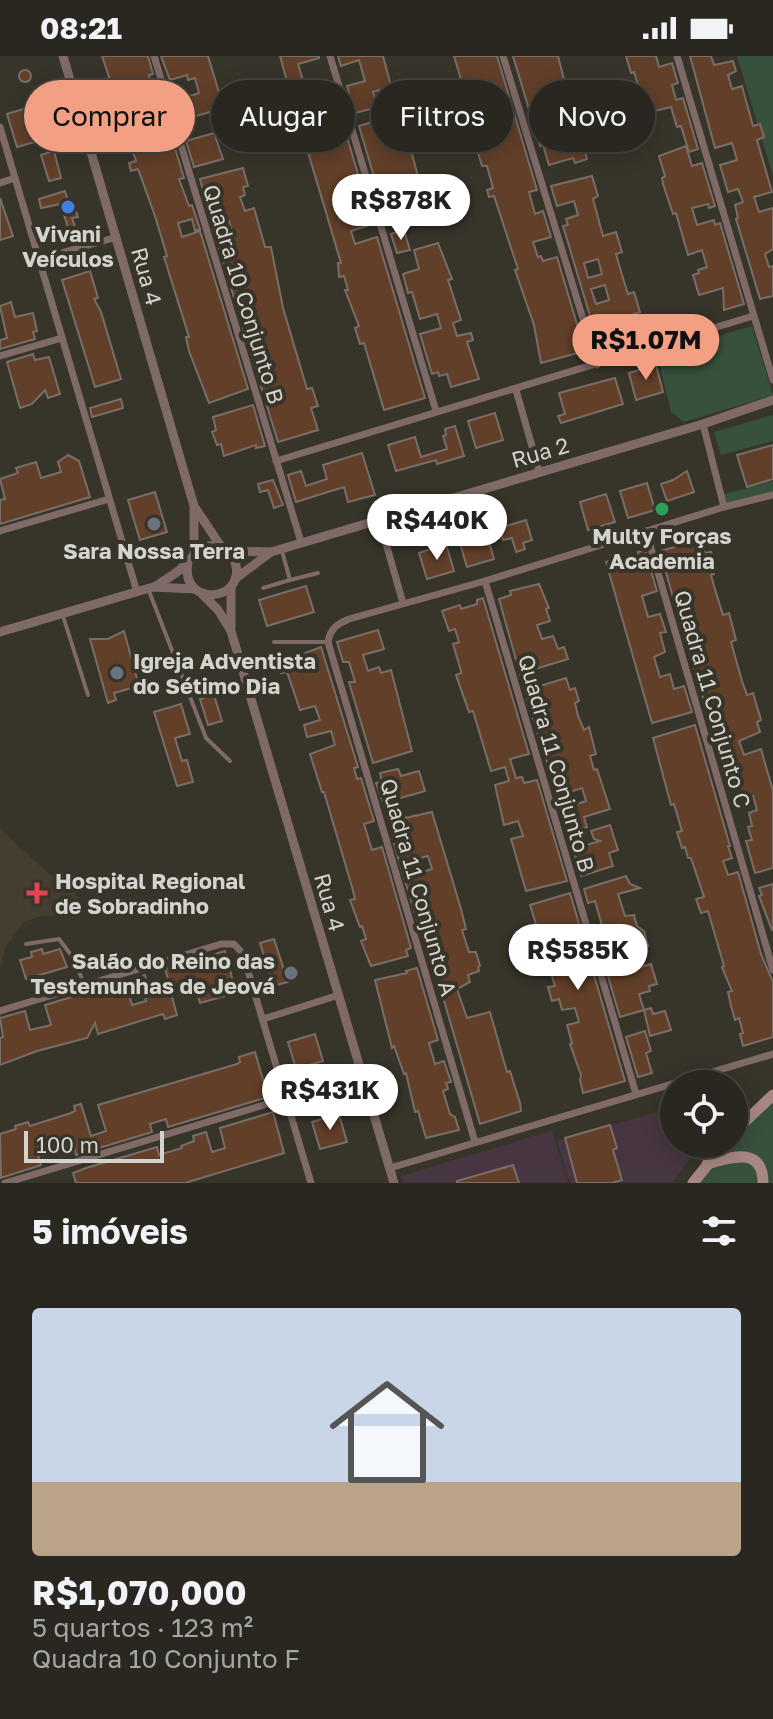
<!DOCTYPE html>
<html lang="pt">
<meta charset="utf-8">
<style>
body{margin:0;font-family:"Golos Text",sans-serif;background:#312f29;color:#f1f3f6;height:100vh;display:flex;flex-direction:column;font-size:30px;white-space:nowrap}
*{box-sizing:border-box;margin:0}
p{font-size:26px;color:#a5a5a5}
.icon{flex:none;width:44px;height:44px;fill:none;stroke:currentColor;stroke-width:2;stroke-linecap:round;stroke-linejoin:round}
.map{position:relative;height:1127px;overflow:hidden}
.sheet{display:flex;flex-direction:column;background:#292720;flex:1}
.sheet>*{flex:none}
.banner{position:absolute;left:24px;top:24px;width:726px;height:72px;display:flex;gap:16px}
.controls{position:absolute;left:660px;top:1014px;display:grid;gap:16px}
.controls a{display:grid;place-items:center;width:88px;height:88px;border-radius:50%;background:#292720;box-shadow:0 4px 20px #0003,0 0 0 2px #45443e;font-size:40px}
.scale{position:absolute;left:24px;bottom:20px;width:140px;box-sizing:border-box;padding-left:8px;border:4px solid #d5d3cd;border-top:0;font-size:22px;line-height:28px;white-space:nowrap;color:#d5d3cd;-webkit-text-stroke:6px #37342a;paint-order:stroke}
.price{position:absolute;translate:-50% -68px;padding:0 18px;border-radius:28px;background:#fff;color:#222;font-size:26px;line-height:52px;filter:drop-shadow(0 2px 4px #0008)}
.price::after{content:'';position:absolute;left:50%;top:48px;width:24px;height:18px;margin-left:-12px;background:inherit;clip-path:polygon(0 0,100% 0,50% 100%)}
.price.selected{background:#f39f83;color:#111}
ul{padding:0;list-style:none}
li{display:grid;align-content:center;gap:16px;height:424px;padding:0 32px}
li+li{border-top:2px solid #45443e}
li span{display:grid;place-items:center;height:248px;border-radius:8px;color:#555}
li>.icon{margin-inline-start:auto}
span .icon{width:144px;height:144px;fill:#fffc;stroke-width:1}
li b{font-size:34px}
h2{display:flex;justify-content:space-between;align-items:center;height:96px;padding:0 32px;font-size:34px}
.chip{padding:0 28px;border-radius:36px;background:#292720;box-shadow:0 4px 20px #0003,0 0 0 2px #45443e;font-size:28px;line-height:72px}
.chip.selected{background:#f39f83;color:#111}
.status{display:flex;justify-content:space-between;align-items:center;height:56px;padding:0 40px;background:#292720;direction:ltr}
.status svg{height:22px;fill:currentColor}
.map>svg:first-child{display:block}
.built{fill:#433e2e}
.education{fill:#473641}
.green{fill:#38513c}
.building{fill:#623f29;stroke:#796e67;stroke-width:2;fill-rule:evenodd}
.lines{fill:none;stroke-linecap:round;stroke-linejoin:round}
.service{stroke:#7f6a67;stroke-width:4}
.minor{stroke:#7f6a67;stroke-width:7}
.tertiary{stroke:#7f6a67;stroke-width:9}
.secondary{stroke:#a88783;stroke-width:11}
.shop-dot{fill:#3f7fe0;stroke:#37342a;stroke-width:3}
.leisure-dot{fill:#2e9e5b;stroke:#37342a;stroke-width:3}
.worship-dot{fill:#6b7280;stroke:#37342a;stroke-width:3}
.health-dot{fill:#e0444e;stroke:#37342a;stroke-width:3}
.labels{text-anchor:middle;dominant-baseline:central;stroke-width:8;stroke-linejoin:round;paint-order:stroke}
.poi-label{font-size:22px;font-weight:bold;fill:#d5d3cd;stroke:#37342a}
.street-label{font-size:22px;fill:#d5d3cd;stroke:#37342a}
</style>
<div class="status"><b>08:21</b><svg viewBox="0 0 49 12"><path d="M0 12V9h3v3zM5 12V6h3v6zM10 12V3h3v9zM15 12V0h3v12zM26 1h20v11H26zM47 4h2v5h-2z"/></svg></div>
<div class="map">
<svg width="773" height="1127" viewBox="0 0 773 1127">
<rect width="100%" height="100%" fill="#37342a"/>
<polygon class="built" points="0,773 49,818 66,824 83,849 77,859 41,860 24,866 5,891 0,915"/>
<g class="education">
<polygon points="674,1051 674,1088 701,1088 672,1127 570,1127 557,1085"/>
<polygon points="552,1075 568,1127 403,1127 401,1120"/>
</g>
<g class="green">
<polygon points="737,0 773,0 773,120"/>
<polygon points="752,270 773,339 684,366 671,356 657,298"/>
<polygon points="773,359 773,385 721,399 714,376"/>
<polygon points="773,425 773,439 724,451 721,439"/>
<polygon points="773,1039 773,1127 693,1127 724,1088 734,1088 734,1076"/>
</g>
<g class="building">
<polygon points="102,0 148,0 153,18 149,19 154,38 158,37 167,64 156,67 158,72 129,80"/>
<polygon points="161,0 208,0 229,70 216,74 210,56 182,64 172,39 178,37 180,43 199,37 195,22 188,24 187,19 170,24"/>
<polygon points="280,0 319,0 319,2 298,8 304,28 289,33"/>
<polygon points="338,0 383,0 391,30 373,36 378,51 355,57 347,30 365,25 359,4 341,10"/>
<polygon points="454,0 497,0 537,134 529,136 535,158 543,155 551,181 533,186 538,201 541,200 543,205 557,201 585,295 541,307 534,269 515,214 518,213 513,198 494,140 489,141 487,134 493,132 487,110 482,110 473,80 477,79 474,67 490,62 485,48 463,52 458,35 464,33"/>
<polygon points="513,0 558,0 567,35 560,37 564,53 578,49 587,76 581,77 587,103 575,107 573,102 549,109 543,89 540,90"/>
<polygon points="626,0 656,0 659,11 672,7 678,27 672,29 676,44 683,42 698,93 689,96 681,70 677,71 671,51 646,57 634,16 631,17"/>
<polygon points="690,0 711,0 714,9 733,5 736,15 728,19 732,33 742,30 753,70 760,68 764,81 757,84 772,136 754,141 759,156 773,152 773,193 765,198 769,211 773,210 773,240 760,243 736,163 738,162 735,149 743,146 738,133 728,136 720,109 737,104 732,87 715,92"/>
<circle cx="25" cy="20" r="6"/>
<polygon points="333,34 361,128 351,131 355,145 365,142 373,168 351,175 355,188 377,181 425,342 384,354 364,287 360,288 355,272 359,270 345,234 348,234 344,220 339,221 338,207 341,207 305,86 300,87 297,77 301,76 294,46"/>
<polygon points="51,45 60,79 17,91 7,58"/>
<polygon points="406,56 411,70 405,72 426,150 391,163 387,150 383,151 359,70"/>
<polygon points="214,77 223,103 194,111 186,85"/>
<polygon points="172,82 184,122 179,123 189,150 192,149 200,173 195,175 192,163 178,167 182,181 200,175 248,333 209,347 189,295 186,281 189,281 164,201 167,200 155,160 138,113 131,115 129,107 136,105 133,96"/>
<polygon points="686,90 692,110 702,107 715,150 709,152 708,148 692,152 697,169 714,164 715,169 720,167 744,248 724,254 723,232 699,239 693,219 699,217 698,214 707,211 702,194 688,199 676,157 673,158 663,128 662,122 665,120 659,100"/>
<polygon points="54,95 61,122 49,125 41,99"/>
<polygon points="243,112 248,130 243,131 245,139 240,141 245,155 254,152 265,191 271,191 283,252 307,333 312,332 318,350 311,352 318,374 278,386 239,259 253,255 249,241 235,245 217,185 233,180 229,165 212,170 200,123"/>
<path d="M592 120 598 140 593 143 603 180 616 176 622 196 616 198 622 219 628 238 634 236 640 256 633 258 637 270 616 276 619 285 605 289 604 285 600 286 593 270 563 170 568 169 566 163 578 159 574 145 557 150 551 130ZM598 203 602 218 588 222 584 207ZM605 229 609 244 596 248 591 233Z"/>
<polygon points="65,135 69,148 73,147 78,161 72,162 78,180 71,182 61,148 41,152 39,143"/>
<polygon points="0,142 13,180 0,184"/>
<polygon points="404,174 410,194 397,197 391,178"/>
<polygon points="438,187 452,223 448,224 461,264 453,267 457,280 471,277 473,284 467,286 479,323 451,331 447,318 439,320 438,316 432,318 420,278 441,272 437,258 420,263 412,236 408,237 403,218 419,213 414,194"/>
<polygon points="90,215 98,242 94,243 101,256 121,323 95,331 62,224"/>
<polygon points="11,246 15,261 33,257 37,275 33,276 35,283 0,293 0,284 7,282 0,250"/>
<polygon points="33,298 35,304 49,301 60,338 48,342 45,334 32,348 20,352 7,306"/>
<polygon points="656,309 663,336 636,344 629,317"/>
<polygon points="615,322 623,348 561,367 558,360 565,358 559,337"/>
<polygon points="121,343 123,352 92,361 90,352"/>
<polygon points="253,349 265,390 256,392 256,389 224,400 221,388 217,389 212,376 216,374 213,361"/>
<polygon points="495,357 503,384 476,392 468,365"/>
<polygon points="455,370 464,400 437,408 436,404 396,415 388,389 415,381 421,401 447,393 443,380 446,379 445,373"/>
<polygon points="773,389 773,423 747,431 737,399"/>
<polygon points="362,397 375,439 348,446 344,431 296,446 288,419 301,415 306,430 327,423 323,409"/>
<polygon points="68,399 79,405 90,441 0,468 0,444 5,443 0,423 18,417 16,412 36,406 41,422 61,416 58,406"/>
<polygon points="687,415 694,436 667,445 661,428 673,424"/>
<polygon points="273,424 283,449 274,452 268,434 260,436 258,428"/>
<polygon points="647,427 655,454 628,462 620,435"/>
<polygon points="155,436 167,476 140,484 128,444"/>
<polygon points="606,438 615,466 588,474 580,446"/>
<polygon points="526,464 532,484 523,487 525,493 516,496 512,482 503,484 500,472"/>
<polygon points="486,476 494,503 467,511 459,484"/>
<polygon points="694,480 700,480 705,497 711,496 715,509 712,510 714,518 711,519 714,530 723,559 729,557 736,584 731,586 742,625 747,639 753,637 761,664 757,666 760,676 739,685 744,699 761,693 773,735 773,812 755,817 746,785 752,784 748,771 752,770 749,757 757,754 753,740 741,743 735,730 730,732 682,571 691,568 686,550 680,552 678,544 674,545 660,495 675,491 674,486"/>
<polygon points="446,488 454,515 427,523 419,497"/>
<polygon points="645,494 657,535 642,540 648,561 660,558 666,576 660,577 665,596 654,601 660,621 670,618 674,633 684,630 692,656 652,667 606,506 615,503 617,507 639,501 638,496"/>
<polygon points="539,528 549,552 546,553 550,565 537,569 542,583 553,580 558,593 564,591 568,603 535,613 540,630 566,622 570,634 575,632 579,645 575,647 578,660 584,674 589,671 596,698 590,700 594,714 597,713 610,753 584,761 587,771 567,777 561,753 586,745 582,732 570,736 564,714 551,718 529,650 499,543 511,539 510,535"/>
<polygon points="306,530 314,556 267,570 259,544"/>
<polygon points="483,542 529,698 510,703 516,722 522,721 524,727 537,724 567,825 526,835 511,783 523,780 518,765 504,769 495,729 509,725 505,711 491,715 473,655 469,656 456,619 461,617 461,615 453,588 459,586 455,573 449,575 442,555 460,549 461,553 477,548 477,544"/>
<polygon points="378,574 384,593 363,599 368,615 379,611 381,617 391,614 412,695 373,707 349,626 355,626 349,606 343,606 337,586"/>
<polygon points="124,575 139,630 114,637 116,644 108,647 90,583 108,583"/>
<polygon points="321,591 358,711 354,712 357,723 361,722 374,765 364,768 372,794 382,791 411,892 406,894 408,900 371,910 361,885 366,883 362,870 360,871 350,844 355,843 352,831 324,736 322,736 310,698 335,689 331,675 307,681 304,669 320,664 315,650 300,654 287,616 281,617 278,607"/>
<polygon points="214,639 222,665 208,669 200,643"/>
<polygon points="181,648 190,678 175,682 182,705 187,704 193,726 177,730 154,656"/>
<polygon points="695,669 730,790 728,790 732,802 723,805 728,819 738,816 761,898 773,926 773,981 743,990 740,978 743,977 739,962 735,964 731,950 728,936 732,935 722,911 724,910 708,855 701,857 696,843 704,841 691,802 688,802 685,791 682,792 677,776 682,775 674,748 671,749 653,682"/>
<path d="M398 713 401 720 419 715 425 735 397 743 401 759 404 758 405 762 432 756 461 853 466 873 462 874 469 896H476L480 910 478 911 479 915 468 919 470 926 457 933 467 962 490 956 507 1016 510 1015 520 1047 521 1055 480 1068 433 907 438 906 433 891H431L430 886 424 888 394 788 397 787 376 727 382 726 380 717ZM428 800 432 813 416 818 412 804Z"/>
<polygon points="610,769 618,794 609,797 613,810 581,820 573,793 600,785 594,783 591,775"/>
<polygon points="626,820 630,828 640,832 618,838 625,860 634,859 637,870 644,875 648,890 639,892 637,887 620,891 627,915 651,908 657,928 649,930 650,935 639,938 644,954 620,961 602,900 607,899 601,880 604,880 601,866 595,845 588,847 584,833"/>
<polygon points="773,828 773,874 772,874 759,840 762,839 759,832"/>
<polygon points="570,837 625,1025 583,1037 580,1024 581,1019 570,988 572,987 567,969 579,966 575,952 562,954 559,943 552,945 548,931 555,930 530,849"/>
<polygon points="274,883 288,926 273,930 260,887"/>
<polygon points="42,893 43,898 60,893 67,911 26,923 20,904 32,901 31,896"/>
<polygon points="225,895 236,937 200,947 194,926 171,933 165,913"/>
<polygon points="417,912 438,984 429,987 435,1008 444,1005 451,1026 446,1027 448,1033 443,1035 450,1058 455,1061 459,1074 426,1082 418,1055 415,1056 406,1017 404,1018 394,990 392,992 375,924 407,917 406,915"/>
<polygon points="145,919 148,929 128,935 132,949 146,945 145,942 170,934 177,959 165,963 163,958 98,978 95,967 87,982 37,995 0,1009 0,982 3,981 0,962 25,955 30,974 51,969 45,949"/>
<polygon points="651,952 653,958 665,955 671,974 650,980 644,954"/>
<polygon points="645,975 651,995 646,997 652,1017 638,1021 626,981"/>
<polygon points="315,978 323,1005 296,1013 288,986"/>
<polygon points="255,996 268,1041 168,1071 166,1063 150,1068 152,1076 76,1099 74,1090 52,1097 51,1092 37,1096 41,1109 1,1122 0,1078 16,1073 15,1070 28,1066 30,1070 71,1057 75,1055 74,1050 81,1048 91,1080 106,1075 98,1049 237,1008 240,1006 239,1001"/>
<polygon points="327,1018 335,1045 308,1053 300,1026"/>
<polygon points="273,1056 284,1097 185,1127 76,1127 73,1117 86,1112 157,1091 159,1099 182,1092 181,1090 194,1085 193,1080 206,1076 212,1096 225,1092 220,1072"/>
<polygon points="339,1058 347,1086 320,1093 312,1066"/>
<polygon points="610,1069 617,1092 613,1094 622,1124 612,1127 577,1127 565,1082"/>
<polygon points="513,1109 519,1127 457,1127 457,1125"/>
</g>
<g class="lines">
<g class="service">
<polyline points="282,495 290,524 318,517"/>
<polyline points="263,532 290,524"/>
<polyline points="149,535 206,682 230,705"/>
<polyline points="63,560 88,639"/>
<polyline points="274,586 328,586"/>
<polyline points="26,888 59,883 71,899 85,929"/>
<polyline points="718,1015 721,1028"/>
</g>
<g class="minor">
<polyline points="154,0 301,486"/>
<polyline points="330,0 436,355"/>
<polyline points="503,0 597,309"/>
<polyline points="677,0 773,324"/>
<polyline points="0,71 137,536"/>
<polyline points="0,127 15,122"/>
<polyline points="40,203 117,181"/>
<polyline points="0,300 62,282"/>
<polyline points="516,334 539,415"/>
<polyline points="703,368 724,451"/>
<polyline points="276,405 753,260"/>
<polyline points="379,463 403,547"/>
<polyline points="0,475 109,443"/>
<polyline points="646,475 773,914"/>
<polyline points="485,525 636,1038"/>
<polyline points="0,955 221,888 234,888 243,898 311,1127"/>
<polyline points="263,963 339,939"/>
<path d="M475 1086 328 586C330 573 337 568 349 563L485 525 724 451 773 439"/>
<polyline points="390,1112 773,998"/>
<polyline points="5,1127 287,1042"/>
</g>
<g class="tertiary">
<polyline points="63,0 194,450 194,497"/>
<polyline points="196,453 222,492"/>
<polyline points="227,495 271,496 703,368 773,344"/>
<polyline points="235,523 271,496"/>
<path d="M156 530C163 525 170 521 177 516 191 505 201 482 223 492 228 495 233 500 235 506 248 546 179 553 188 506"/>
<polyline points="202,538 218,554 231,575 394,1127"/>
<polyline points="231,572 231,531"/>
<polyline points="0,576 153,531 195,533"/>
</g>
<g class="secondary">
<polyline points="734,1076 773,1039"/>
<path d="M707 1108C730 1101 763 1090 763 1127"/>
<polyline points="693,1127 724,1088"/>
</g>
</g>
<circle class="shop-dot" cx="68" cy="151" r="8"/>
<circle class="leisure-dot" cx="662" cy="453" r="8"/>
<g class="worship-dot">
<circle cx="154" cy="468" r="8"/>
<circle cx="117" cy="617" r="8"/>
<circle cx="291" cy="917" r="8"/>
</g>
<path class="health-dot" d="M33 825h8v8h8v8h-8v8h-8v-8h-8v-8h8z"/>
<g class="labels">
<g class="poi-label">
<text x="68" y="177">Vivani<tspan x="68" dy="25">Veículos</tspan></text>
<text x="662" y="479">Multy Forças<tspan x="662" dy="25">Academia</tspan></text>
<text x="154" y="494">Sara Nossa Terra</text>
<text x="133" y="604" text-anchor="start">Igreja Adventista<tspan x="133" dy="25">do Sétimo Dia</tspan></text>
<text x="55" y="824" text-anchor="start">Hospital Regional<tspan x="55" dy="25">de Sobradinho</tspan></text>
<text x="275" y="904" text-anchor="end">Salão do Reino das<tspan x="275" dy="25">Testemunhas de Jeová</tspan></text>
</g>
<g class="street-label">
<text transform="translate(147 220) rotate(74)">Rua 4</text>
<text transform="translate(244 238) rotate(73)">Quadra 10 Conjunto B</text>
<text transform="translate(540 396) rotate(-16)">Rua 2</text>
<text transform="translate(713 643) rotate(74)">Quadra 11 Conjunto C</text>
<text transform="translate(557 707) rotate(74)">Quadra 11 Conjunto B</text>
<text transform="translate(419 831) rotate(74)">Quadra 11 Conjunto A</text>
<text transform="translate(330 846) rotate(74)">Rua 4</text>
</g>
</g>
</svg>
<div class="controls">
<a><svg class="icon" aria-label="locate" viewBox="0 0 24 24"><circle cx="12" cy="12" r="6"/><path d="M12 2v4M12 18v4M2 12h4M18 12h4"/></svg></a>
</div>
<div class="scale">100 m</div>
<b class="price" style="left:401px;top:186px">R$878K</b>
<b class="price selected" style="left:646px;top:326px">R$1.07M</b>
<b class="price" style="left:437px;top:506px">R$440K</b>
<b class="price" style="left:578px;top:936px">R$585K</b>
<b class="price" style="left:330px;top:1076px">R$431K</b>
<div class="banner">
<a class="chip selected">Comprar</a>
<a class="chip">Alugar</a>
<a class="chip">Filtros</a>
<a class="chip">Novo</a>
</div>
</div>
<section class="sheet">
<h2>5 imóveis<svg class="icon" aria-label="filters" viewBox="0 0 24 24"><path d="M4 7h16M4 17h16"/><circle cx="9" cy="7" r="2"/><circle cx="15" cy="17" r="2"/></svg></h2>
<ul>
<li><span style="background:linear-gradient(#c9d6e8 70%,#b9a48a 0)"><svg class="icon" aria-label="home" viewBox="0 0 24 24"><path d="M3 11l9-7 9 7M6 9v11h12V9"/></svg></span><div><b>R$1,070,000</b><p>5 quartos · 123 m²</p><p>Quadra 10 Conjunto F</p></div></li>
</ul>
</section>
